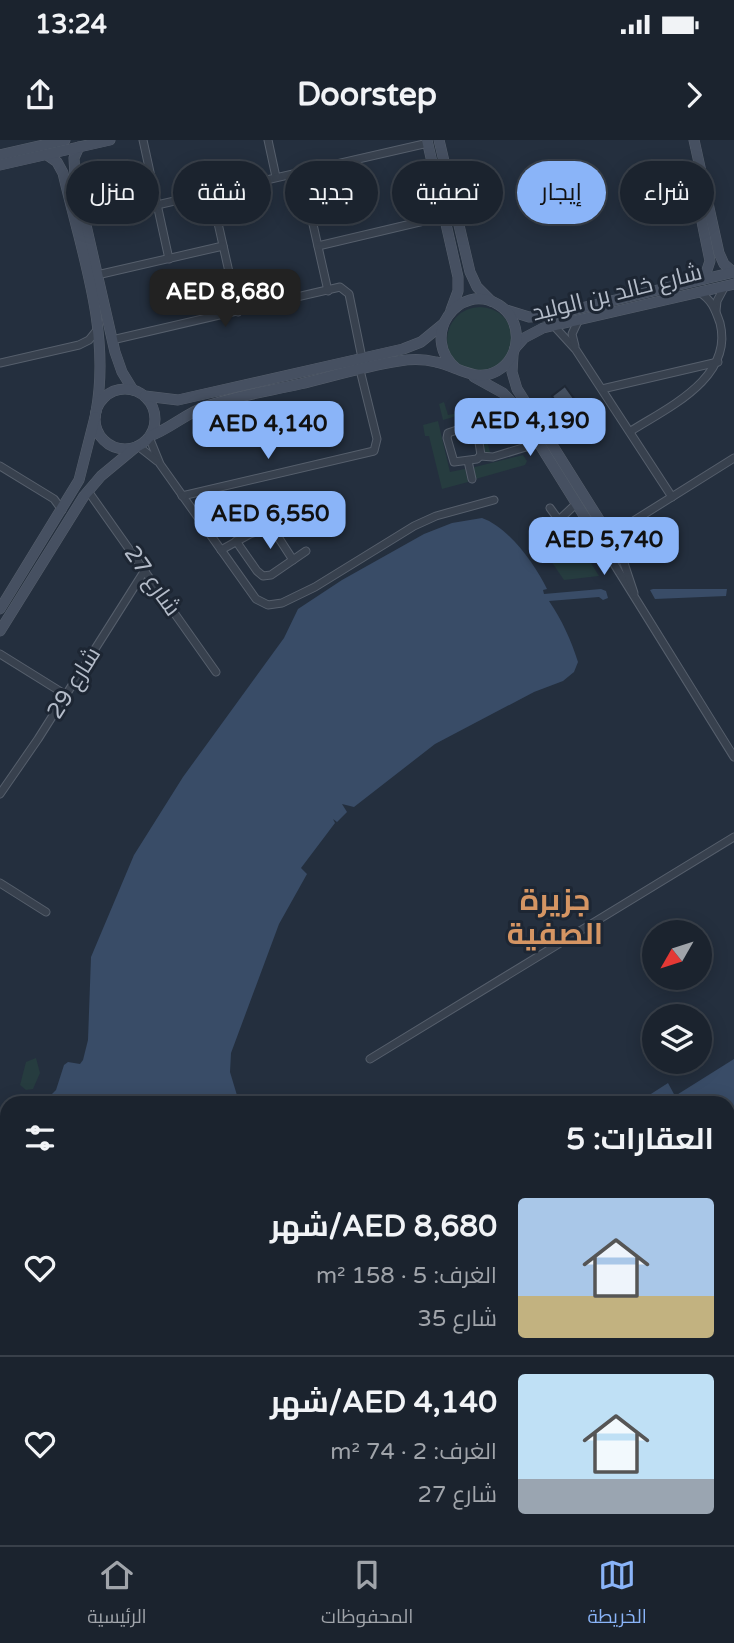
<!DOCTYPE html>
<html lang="ar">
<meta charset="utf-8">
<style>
body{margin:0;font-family:"Varela Round",Cairo,sans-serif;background:#282f3a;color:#f1f3f6;direction:rtl;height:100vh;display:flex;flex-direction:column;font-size:26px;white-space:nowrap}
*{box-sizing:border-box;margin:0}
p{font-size:23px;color:#a0a4aa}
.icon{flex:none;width:38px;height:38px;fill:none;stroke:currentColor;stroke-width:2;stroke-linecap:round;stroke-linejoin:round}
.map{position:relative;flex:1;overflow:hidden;direction:ltr}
.drawer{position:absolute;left:0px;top:956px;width:735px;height:450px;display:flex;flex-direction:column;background:#1b232e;border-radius:21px 21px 0 0;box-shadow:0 4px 18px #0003,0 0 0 2px #39404a;direction:rtl}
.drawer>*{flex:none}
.hud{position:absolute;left:21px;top:21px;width:693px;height:63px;direction:rtl;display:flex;gap:14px}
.needle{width:46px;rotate:231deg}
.buttons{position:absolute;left:642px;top:780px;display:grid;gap:14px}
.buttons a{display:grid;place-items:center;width:70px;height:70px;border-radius:50%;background:#1b232e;box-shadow:0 4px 18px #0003,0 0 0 2px #39404a;font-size:35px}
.price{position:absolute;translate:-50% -60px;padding:0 16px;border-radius:14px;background:#8ab4f8;color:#111;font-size:23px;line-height:46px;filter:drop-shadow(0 2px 4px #0008)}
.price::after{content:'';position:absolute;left:50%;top:42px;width:21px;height:16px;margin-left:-10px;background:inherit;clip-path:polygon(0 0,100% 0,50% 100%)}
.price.on{background:#222;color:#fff}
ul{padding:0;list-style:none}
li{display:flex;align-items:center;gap:21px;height:175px;padding:0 21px}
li+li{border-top:2px solid #39404a}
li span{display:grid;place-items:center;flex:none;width:196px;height:140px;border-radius:7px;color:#555}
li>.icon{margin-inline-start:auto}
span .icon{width:84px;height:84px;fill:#fffc;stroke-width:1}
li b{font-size:30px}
h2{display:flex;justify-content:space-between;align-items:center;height:84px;padding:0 21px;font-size:30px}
.pill{padding:0 24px;border-radius:32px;background:#1b232e;box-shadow:0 4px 18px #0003,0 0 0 2px #39404a;font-size:24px;line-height:63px}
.pill.on{background:#8ab4f8;color:#111}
.status{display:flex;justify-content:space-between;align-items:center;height:49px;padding:0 35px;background:#1b232e;direction:ltr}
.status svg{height:19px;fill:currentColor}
header{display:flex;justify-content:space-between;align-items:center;height:91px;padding:0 21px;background:#1b232e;font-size:32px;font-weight:700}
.tab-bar{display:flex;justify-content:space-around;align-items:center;height:98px;border-top:2px solid #39404a;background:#1b232e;font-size:19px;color:#a0a4aa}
.tab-bar a{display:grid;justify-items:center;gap:4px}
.tab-bar .on{color:#8ab4f8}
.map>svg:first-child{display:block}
.green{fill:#263c3f}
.water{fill:#394c67}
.building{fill:#455162;stroke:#1f2835;stroke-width:2}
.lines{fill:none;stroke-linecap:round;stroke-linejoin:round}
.street-casing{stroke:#565f6c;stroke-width:9}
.secondary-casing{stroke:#565f6c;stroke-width:11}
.street{stroke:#38414e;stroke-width:7}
.secondary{stroke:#465061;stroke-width:10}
.labels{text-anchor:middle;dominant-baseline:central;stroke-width:6;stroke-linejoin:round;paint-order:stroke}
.street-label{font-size:23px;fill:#b4bcc9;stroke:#1d2633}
.district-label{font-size:30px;font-weight:bold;fill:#d59563;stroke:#1d2633}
</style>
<div class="status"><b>13:24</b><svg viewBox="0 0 49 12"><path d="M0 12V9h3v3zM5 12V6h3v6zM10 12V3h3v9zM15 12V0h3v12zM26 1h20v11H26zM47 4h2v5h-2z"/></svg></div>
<header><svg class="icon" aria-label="forward" viewBox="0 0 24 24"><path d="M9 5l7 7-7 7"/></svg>Doorstep<svg class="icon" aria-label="share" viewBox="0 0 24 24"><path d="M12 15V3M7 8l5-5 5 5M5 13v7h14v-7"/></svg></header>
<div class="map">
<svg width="734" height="1405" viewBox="0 0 734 1405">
<rect width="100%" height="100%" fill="#242f3e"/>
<g class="green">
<circle cx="480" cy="200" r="33"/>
<polygon points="444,262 448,275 458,273 461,283 481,278 486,266 496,271 491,283 482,282 491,316 484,317 476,282 460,286 457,276 443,280 439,264"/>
<polygon points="438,281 450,332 465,329 468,342 442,349 429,296 425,296 423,285"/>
<polygon points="523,315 527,321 525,325 472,340 471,328"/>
<polygon points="578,402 599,436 564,440 551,421 559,416 562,420 573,413 569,406"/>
<polygon points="36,918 40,933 33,949 26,950 20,945 26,922"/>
</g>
<g class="water">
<path d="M482 378C508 387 535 424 547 449L543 450 544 454 601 449 606 451 608 458 603 460 599 457 549 461C562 480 571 500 578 522L574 532 563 541 534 552 435 604 354 667 342 664 347 672 337 682 333 679 335 683 301 728 307 734 279 784 231 913 230 932 239 962H53L52 954 56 950 64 925 68 922 80 924 83 920 88 900 91 817 134 715 183 637 284 498 298 469 342 440 424 394 452 383Z"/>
<polygon points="653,449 727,449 726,456 655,459 650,450"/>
<polygon points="734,919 734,1124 728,1128 728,962 640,961 668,943 675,956"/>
<polygon points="7,1288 7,1398 286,1398 275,1405 0,1405 0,1293"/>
</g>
<polygon class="building" points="565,246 575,260 560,269 552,256"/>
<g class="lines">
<defs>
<g id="street">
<polyline points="143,0 169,119"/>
<polyline points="268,0 276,37"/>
<polyline points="301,31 328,151"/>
<polyline points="211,52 238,172"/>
<polyline points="157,65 428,3"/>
<polyline points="318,106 445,76"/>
<polyline points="97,135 223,106"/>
<polyline points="716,171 717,161 725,146"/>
<polyline points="555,187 576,210 672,357"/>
<polyline points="112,200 340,147 349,154 362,218"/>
<polyline points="575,206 572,194 578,181"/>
<polyline points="0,223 79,205 89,200 97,190"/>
<polyline points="602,249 718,222"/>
<polygon points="472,285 477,290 481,315 477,319 454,322 447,298 448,293"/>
<path d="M631 291C667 268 734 238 720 183 715 169 712 160 699 152"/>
<polyline points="149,297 160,324 256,459 268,465 282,463 315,447 414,386 436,376 494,360"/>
<polyline points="138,306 157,321"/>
<polyline points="480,316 493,317 539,303"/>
<polyline points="468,321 472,339"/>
<polyline points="0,326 54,359 62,370"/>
<polyline points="88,351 216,532"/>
<polyline points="182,356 374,311 377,299 360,230"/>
<polyline points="550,368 558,379"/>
<polyline points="271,386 293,420"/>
<polyline points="596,395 734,617"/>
<polyline points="236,401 257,431 263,436 271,435 306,411"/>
<polyline points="615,406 624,423 634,453"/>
<polyline points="615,407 617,395 627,385 734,318"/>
<polyline points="221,410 250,394 299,377"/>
<polyline points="554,415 543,398 544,394 577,363"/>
<polyline points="0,514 66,555"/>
<polyline points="0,654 38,599 145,430"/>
<polyline points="0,743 46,772"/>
<polyline points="370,919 734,697"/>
<polyline points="728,1144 734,1140"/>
<polyline points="728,1238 734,1234"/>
</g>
<g id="secondary">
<polyline points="427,0 458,137 458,151 451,170"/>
<polyline points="439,0 470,132 477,147 491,161"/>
<polyline points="694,0 719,113 724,124 734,133"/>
<polyline points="79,7 74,18 75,37 115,212 122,232 133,250"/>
<polyline points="0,15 65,0"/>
<path d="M47 15 57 22 63 33C81 111 111 191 96 272"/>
<polyline points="0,25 110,0"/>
<polyline points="701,47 700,72 710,121 704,139"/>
<polyline points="506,170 529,177 547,176 734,132"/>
<polyline points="515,208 524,198 543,188 734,144"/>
<polyline points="513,215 512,232 517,249 610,397"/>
<polyline points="474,237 503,253 517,268 596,395 606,398 627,385"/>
<circle cx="125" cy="279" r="30"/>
<polyline points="145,256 178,260 403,209 421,202 443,184"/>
<path d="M150 296C170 289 186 273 207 266 236 256 269 251 300 244 333 236 366 226 399 221 411 219 424 219 436 222 457 226 475 243 497 231 522 217 523 180 499 165 458 140 418 198 457 229"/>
<polyline points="0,469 79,340 95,277"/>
<polyline points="0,491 84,356 101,336 136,307"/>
<polyline points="728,1378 734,1374"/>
<polyline points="728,1393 734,1389"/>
<polyline points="686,1405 697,1398"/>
<polyline points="708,1405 719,1398"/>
</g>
</defs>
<use href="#street" class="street-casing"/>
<use href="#secondary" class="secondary-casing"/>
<use href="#street" class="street"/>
<use href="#secondary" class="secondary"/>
</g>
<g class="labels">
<g class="street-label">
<text transform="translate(617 153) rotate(-14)">شارع خالد بن الوليد</text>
<text transform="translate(152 441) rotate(55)">شارع 27</text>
<text transform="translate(74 543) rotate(-58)">شارع 29</text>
</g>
<g class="district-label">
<text x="555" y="760">جزيرة<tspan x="555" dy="34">الصفية</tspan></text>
</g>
</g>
</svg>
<div class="buttons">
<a><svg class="needle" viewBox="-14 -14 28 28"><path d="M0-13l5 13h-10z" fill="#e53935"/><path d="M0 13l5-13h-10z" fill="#a0a4aa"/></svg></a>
<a><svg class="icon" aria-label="layers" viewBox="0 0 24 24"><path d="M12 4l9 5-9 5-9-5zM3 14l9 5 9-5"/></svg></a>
</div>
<b class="price on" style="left:225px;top:189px">AED 8,680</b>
<b class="price" style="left:530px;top:318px">AED 4,190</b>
<b class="price" style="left:268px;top:321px">AED 4,140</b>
<b class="price" style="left:270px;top:411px">AED 6,550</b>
<b class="price" style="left:604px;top:437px">AED 5,740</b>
<div class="hud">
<a class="pill">شراء</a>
<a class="pill on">إيجار</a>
<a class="pill">تصفية</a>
<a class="pill">جديد</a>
<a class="pill">شقة</a>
<a class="pill">منزل</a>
</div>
<section class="drawer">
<h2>العقارات: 5<svg class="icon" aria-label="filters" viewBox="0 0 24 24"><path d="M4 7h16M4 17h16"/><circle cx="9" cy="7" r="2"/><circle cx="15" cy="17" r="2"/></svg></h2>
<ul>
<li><span style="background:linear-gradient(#a9c7e8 70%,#c2b280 0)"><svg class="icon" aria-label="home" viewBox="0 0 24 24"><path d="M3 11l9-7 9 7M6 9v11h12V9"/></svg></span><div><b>AED 8,680/شهر</b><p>الغرف: 5 · 158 m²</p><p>شارع 35</p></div><svg class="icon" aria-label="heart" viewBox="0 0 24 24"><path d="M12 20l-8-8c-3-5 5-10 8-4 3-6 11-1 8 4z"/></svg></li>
<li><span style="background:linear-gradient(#bfe0f5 75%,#9aa5b1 0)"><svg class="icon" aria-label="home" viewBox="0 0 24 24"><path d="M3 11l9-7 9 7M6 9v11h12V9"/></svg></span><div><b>AED 4,140/شهر</b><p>الغرف: 2 · 74 m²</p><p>شارع 27</p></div><svg class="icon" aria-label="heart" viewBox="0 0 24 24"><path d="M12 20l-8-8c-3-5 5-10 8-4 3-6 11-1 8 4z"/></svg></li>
</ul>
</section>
</div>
<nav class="tab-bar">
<a class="on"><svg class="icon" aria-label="map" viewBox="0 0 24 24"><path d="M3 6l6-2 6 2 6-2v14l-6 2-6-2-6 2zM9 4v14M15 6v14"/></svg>الخريطة</a>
<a><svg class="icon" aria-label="saved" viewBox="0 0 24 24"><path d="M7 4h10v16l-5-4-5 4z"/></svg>المحفوظات</a>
<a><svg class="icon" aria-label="home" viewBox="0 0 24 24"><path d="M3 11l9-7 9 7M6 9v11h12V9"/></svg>الرئيسية</a>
</nav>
